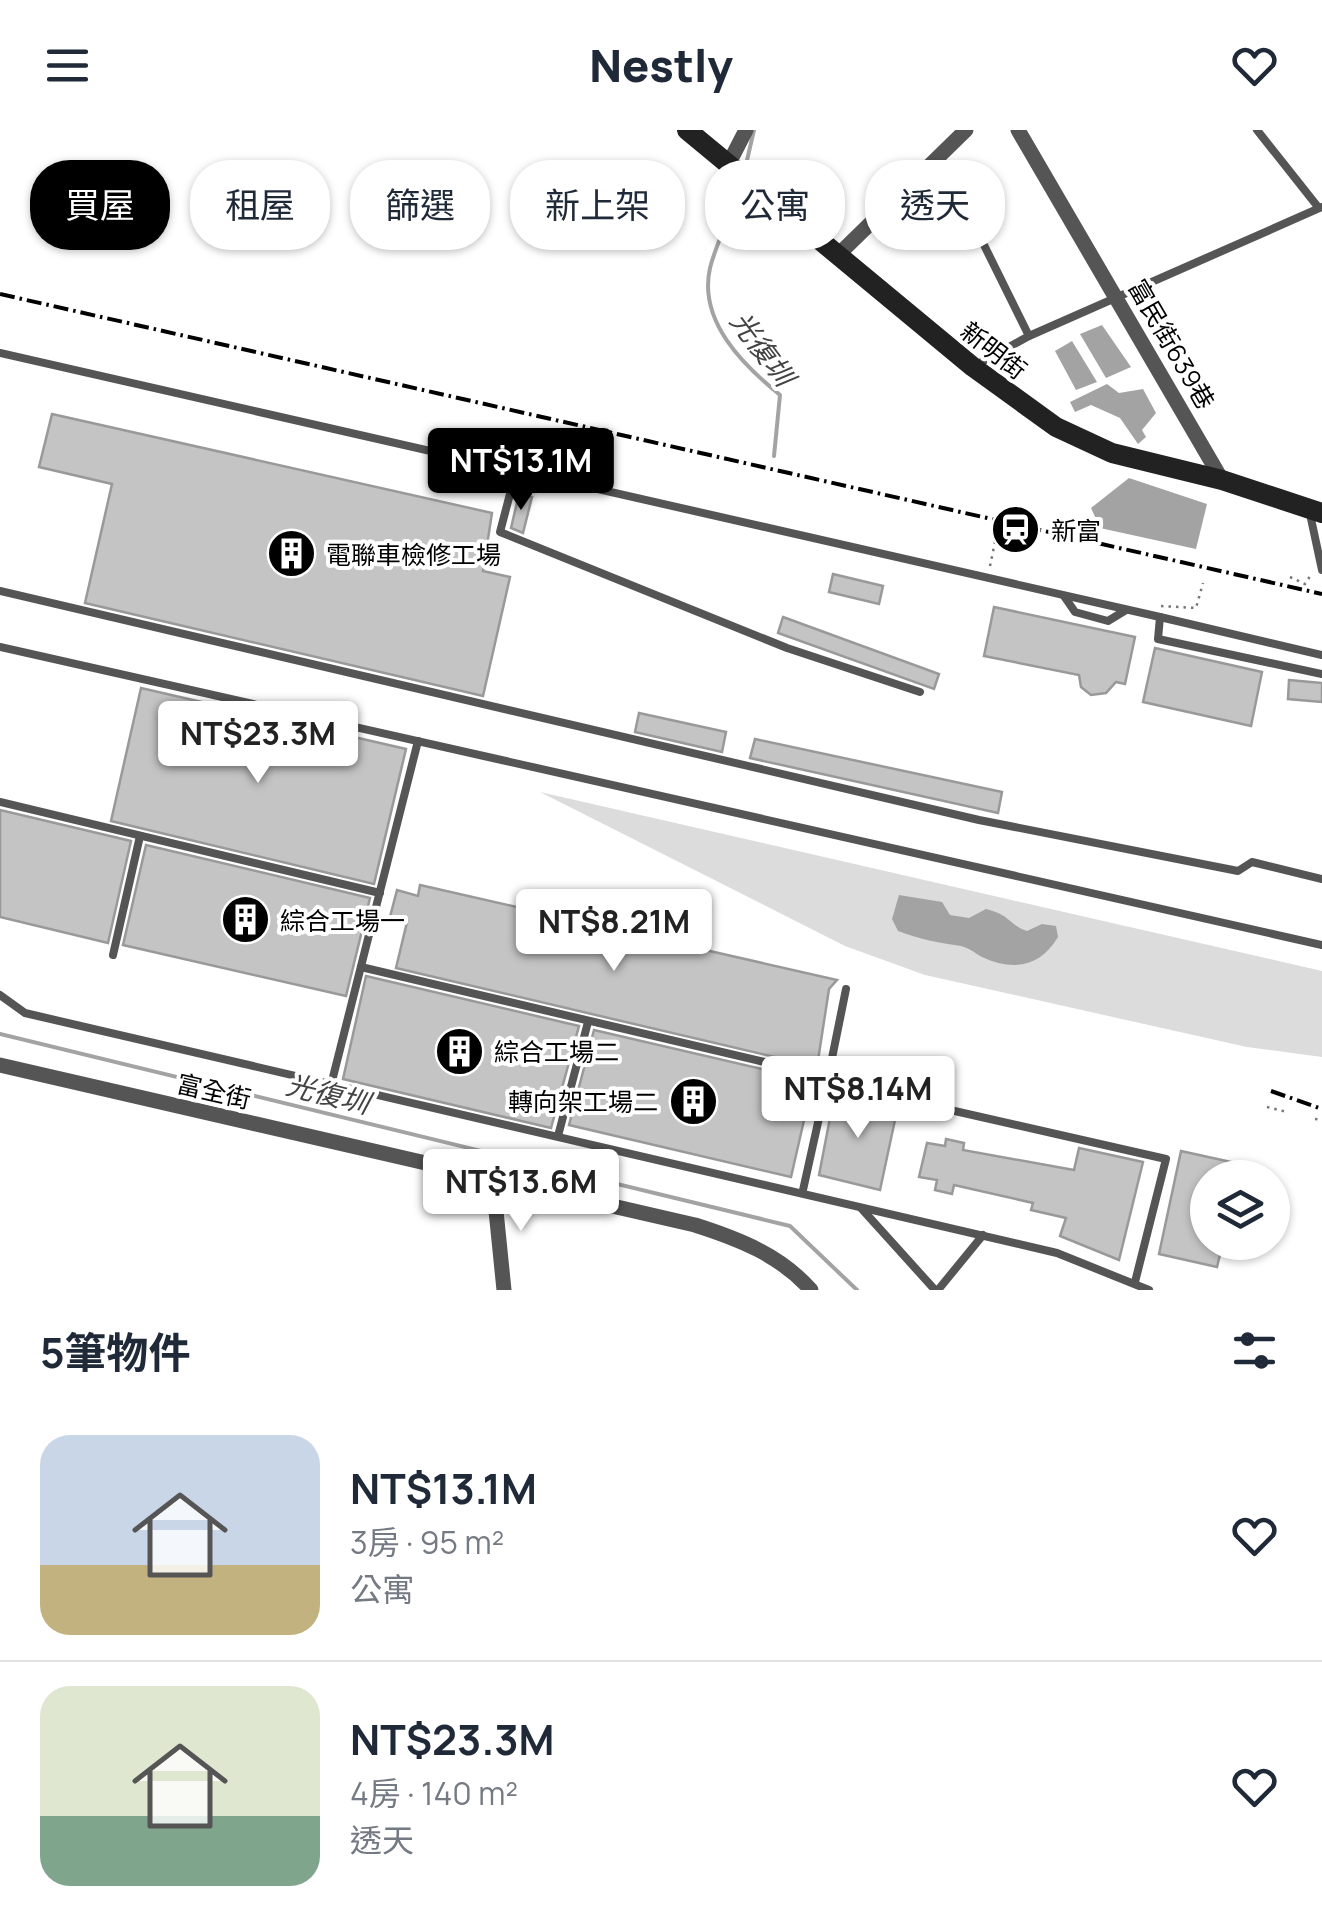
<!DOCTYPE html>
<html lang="zh-TW">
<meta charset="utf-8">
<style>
body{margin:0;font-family:Manrope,"Noto Sans TC",sans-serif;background:#f2f2f3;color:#1f2937;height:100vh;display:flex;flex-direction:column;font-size:38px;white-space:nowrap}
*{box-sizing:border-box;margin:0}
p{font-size:32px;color:#747a83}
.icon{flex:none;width:55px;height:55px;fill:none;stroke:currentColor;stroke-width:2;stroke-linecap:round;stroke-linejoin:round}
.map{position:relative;height:1160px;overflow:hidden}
.sheet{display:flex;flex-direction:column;background:#fff;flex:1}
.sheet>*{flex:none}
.top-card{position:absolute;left:30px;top:30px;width:1262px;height:90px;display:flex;gap:20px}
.tools{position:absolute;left:1190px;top:1030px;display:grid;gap:20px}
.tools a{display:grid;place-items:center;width:100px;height:100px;border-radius:50%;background:#fff;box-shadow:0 2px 8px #0004;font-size:50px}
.price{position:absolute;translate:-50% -85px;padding:0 22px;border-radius:10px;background:#fff;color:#222;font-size:32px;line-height:65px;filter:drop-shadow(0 2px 5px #0008)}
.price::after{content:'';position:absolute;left:50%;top:60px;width:30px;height:22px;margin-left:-15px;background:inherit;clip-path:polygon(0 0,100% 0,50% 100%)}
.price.selected{background:#000;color:#fff}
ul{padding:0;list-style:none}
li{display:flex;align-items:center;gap:30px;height:250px;padding:0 40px}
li+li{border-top:2px solid #e0e1e3}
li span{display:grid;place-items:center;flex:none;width:280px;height:200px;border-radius:30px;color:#555}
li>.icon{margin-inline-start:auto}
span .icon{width:120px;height:120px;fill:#fffc;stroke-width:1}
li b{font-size:42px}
h2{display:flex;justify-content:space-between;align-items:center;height:120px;padding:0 40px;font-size:42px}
.tag{padding:0 35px;border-radius:40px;background:#fff;box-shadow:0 2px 8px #0004;font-size:35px;line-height:90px}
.tag.selected{background:#000;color:#fff}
header{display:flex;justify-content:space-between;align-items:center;height:130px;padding:0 40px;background:#fff;font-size:45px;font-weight:800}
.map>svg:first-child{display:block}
.green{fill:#dcdcdc}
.water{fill:#a3a3a3}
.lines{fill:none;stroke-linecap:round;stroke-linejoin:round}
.stream{stroke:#a3a3a3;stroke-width:4}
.building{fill:#c4c4c4;stroke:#999;stroke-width:2.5}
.path{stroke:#777;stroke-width:2.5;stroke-dasharray:2.5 5;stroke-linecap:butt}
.lane{stroke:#555;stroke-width:8}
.street{stroke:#555;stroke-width:15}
.secondary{stroke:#222;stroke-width:20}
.rail{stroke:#000;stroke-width:4;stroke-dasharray:15 5 2.5 5;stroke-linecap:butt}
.labels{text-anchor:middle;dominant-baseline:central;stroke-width:8;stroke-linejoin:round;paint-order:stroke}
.street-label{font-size:25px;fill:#000;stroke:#fff}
.poi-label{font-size:25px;fill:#000;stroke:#fff;text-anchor:start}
.water-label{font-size:28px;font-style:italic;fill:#444;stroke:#fff}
</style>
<header><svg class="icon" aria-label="menu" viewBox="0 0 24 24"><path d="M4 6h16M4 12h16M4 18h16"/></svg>Nestly<svg class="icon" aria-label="heart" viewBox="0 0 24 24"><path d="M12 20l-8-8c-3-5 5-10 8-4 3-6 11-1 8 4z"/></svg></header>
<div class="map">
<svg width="1322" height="1160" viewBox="0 0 1322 1160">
<rect width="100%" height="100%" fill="#fff"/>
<polygon class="green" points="540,662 1322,841 1322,927 1247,917 925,845 845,816"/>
<g class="water">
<polygon points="1102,195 1131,237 1106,248 1080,204"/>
<polygon points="1072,211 1097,252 1076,260 1055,221"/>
<polygon points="1107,254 1119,263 1143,259 1156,283 1142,300 1146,307 1138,314 1120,288 1091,275 1075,282 1070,272"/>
<polygon points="1129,348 1207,374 1196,419 1100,398 1091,378"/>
<path d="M899 765 942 772 950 785 969 788 986 779C1011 785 1009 795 1027 801L1042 794 1056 796 1058 807C1041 836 1014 842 982 827 975 823 969 818 961 816 939 813 919 809 898 801L892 789Z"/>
</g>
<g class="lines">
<g class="stream">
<polyline points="745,39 754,0"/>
<path d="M732 78C725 97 715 118 710 138 698 191 743 235 780 265L774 326"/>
<polyline points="0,904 790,1096 857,1160"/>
</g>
</g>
<g class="building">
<polygon points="52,284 492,383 483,441 510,447 483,566 85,473 112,354 39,337"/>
<polygon points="519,364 532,367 523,403 511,398"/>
<polygon points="833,444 883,456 879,474 829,462"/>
<polygon points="994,477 1135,507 1125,554 1116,552 1106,563 1091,565 1081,557 1079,545 984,526"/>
<polygon points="783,487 939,544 934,559 778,503"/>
<polygon points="1155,518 1262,542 1251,596 1143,572"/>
<polygon points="1289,550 1322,553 1322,572 1288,569"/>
<polygon points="141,558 406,619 374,754 111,691"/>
<polygon points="639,583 726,602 722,622 635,602"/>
<polygon points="755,609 1002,662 998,683 750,628"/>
<polygon points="0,680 131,711 108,813 0,787"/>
<polygon points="146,715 370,768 346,866 123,815"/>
<polygon points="420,755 837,850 829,859 817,937 396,838 407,792 390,787 397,760 418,766"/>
<polygon points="366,846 579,896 551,998 343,949"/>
<polygon points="594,900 813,951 791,1047 569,995"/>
<polygon points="835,962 898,976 880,1060 819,1045"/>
<polygon points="946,1009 964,1013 963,1020 1074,1040 1079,1018 1143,1032 1119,1130 1060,1106 1066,1088 1031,1080 1033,1073 954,1055 952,1064 935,1060 937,1050 919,1047 927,1013 945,1016"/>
<polygon points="1181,1021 1240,1034 1237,1048 1208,1048 1208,1112 1223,1112 1217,1137 1159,1124"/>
</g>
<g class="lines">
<g class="path">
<polyline points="990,436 995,412"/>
<polyline points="1290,447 1305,454 1312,443"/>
<polyline points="1161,476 1196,478 1203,453"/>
<polyline points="1267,977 1287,982"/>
<polyline points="1315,989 1322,990"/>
</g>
<g class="lane">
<polyline points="1257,0 1318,77"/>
<polyline points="940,26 1029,206"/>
<polyline points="0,223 1160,487 1158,509 1322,544"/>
<polyline points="976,235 1029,206 1322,77"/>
<polyline points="516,341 500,402 787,518 920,562"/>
<polyline points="1310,384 1322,440"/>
<polyline points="0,461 979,690 1238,741 1252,732 1322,749"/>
<polyline points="1064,466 1075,482 1108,491 1126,480"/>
<polyline points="1160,487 1322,525"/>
<polyline points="0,517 1322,815"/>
<polyline points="0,672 380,763"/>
<polyline points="113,825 140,706"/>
<polyline points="361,837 828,947"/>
<polyline points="0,865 25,883 1057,1123 1149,1160"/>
<polyline points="828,948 846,859"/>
<polyline points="331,955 418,611"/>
<polyline points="558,1006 588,892"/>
<polyline points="803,1060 827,952 1166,1029 1135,1152"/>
<polyline points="861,1078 935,1160"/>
<polyline points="938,1160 983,1105"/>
</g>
<g class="street">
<polyline points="1018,0 1222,350"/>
<polyline points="729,33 746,0"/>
<polyline points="839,124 966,0"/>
<path d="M0 935 695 1095C739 1109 780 1125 811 1160"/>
<polyline points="493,1051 504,1160"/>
</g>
<polyline class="secondary" points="687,0 973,237 1056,297 1112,323 1222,350 1322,383"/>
<g class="rail">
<polyline points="0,164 1322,464"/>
<polyline points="1271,961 1322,979"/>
</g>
</g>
<defs>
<symbol id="station-disc" viewBox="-11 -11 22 22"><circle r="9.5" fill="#000" stroke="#fff"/><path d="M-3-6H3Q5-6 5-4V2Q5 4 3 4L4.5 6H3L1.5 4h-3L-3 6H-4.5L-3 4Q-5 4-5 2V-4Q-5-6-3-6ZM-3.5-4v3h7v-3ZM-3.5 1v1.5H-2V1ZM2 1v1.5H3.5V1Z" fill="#fff"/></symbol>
<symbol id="building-disc" viewBox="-11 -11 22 22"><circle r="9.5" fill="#000" stroke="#fff"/><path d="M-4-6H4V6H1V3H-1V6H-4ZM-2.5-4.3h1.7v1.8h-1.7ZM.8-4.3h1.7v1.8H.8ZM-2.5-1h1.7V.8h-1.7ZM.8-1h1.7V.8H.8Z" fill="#fff"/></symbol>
</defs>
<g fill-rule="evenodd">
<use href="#station-disc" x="988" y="372" width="55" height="55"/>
<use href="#building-disc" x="264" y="396" width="55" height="55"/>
<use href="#building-disc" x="218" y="762" width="55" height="55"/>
<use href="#building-disc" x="432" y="894" width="55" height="55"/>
<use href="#building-disc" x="666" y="944" width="55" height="55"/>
</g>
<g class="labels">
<g class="street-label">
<text transform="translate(1172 214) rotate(60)">富民街639巷</text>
<text transform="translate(994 220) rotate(38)">新明街</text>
<text transform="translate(214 961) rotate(13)">富全街</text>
</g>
<g class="poi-label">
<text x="1051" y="400">新富</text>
<text x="326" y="424">電聯車檢修工場</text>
<text x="280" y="790">綜合工場一</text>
<text x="494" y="921">綜合工場二</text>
<text x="658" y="971" text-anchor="end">轉向架工場二</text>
</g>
<g class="water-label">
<text transform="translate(763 218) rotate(53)">光復圳</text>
<text transform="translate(328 963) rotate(14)">光復圳</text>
</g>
</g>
</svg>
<div class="tools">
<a><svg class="icon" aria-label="layers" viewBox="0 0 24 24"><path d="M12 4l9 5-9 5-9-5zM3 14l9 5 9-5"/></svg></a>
</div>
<b class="price selected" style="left:521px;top:383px">NT$13.1M</b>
<b class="price" style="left:258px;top:656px">NT$23.3M</b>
<b class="price" style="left:614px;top:844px">NT$8.21M</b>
<b class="price" style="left:858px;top:1011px">NT$8.14M</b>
<b class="price" style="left:521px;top:1104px">NT$13.6M</b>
<div class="top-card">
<a class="tag selected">買屋</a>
<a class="tag">租屋</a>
<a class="tag">篩選</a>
<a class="tag">新上架</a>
<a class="tag">公寓</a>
<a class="tag">透天</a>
</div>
</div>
<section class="sheet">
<h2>5筆物件<svg class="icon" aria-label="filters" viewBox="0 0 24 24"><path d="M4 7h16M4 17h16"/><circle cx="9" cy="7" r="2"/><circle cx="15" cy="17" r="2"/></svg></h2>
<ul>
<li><span style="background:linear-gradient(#c9d6e8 65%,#c2b280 0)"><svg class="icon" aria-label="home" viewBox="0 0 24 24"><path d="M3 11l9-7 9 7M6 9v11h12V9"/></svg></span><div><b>NT$13.1M</b><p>3房 · 95 m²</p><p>公寓</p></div><svg class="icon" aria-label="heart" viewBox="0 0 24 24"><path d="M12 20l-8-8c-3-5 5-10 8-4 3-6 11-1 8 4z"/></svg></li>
<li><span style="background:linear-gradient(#dfe7d0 65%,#7fa58c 0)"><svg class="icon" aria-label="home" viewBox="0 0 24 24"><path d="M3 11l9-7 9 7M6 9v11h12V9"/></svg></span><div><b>NT$23.3M</b><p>4房 · 140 m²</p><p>透天</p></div><svg class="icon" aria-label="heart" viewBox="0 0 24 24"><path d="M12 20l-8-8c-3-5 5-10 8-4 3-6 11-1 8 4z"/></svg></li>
</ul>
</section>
